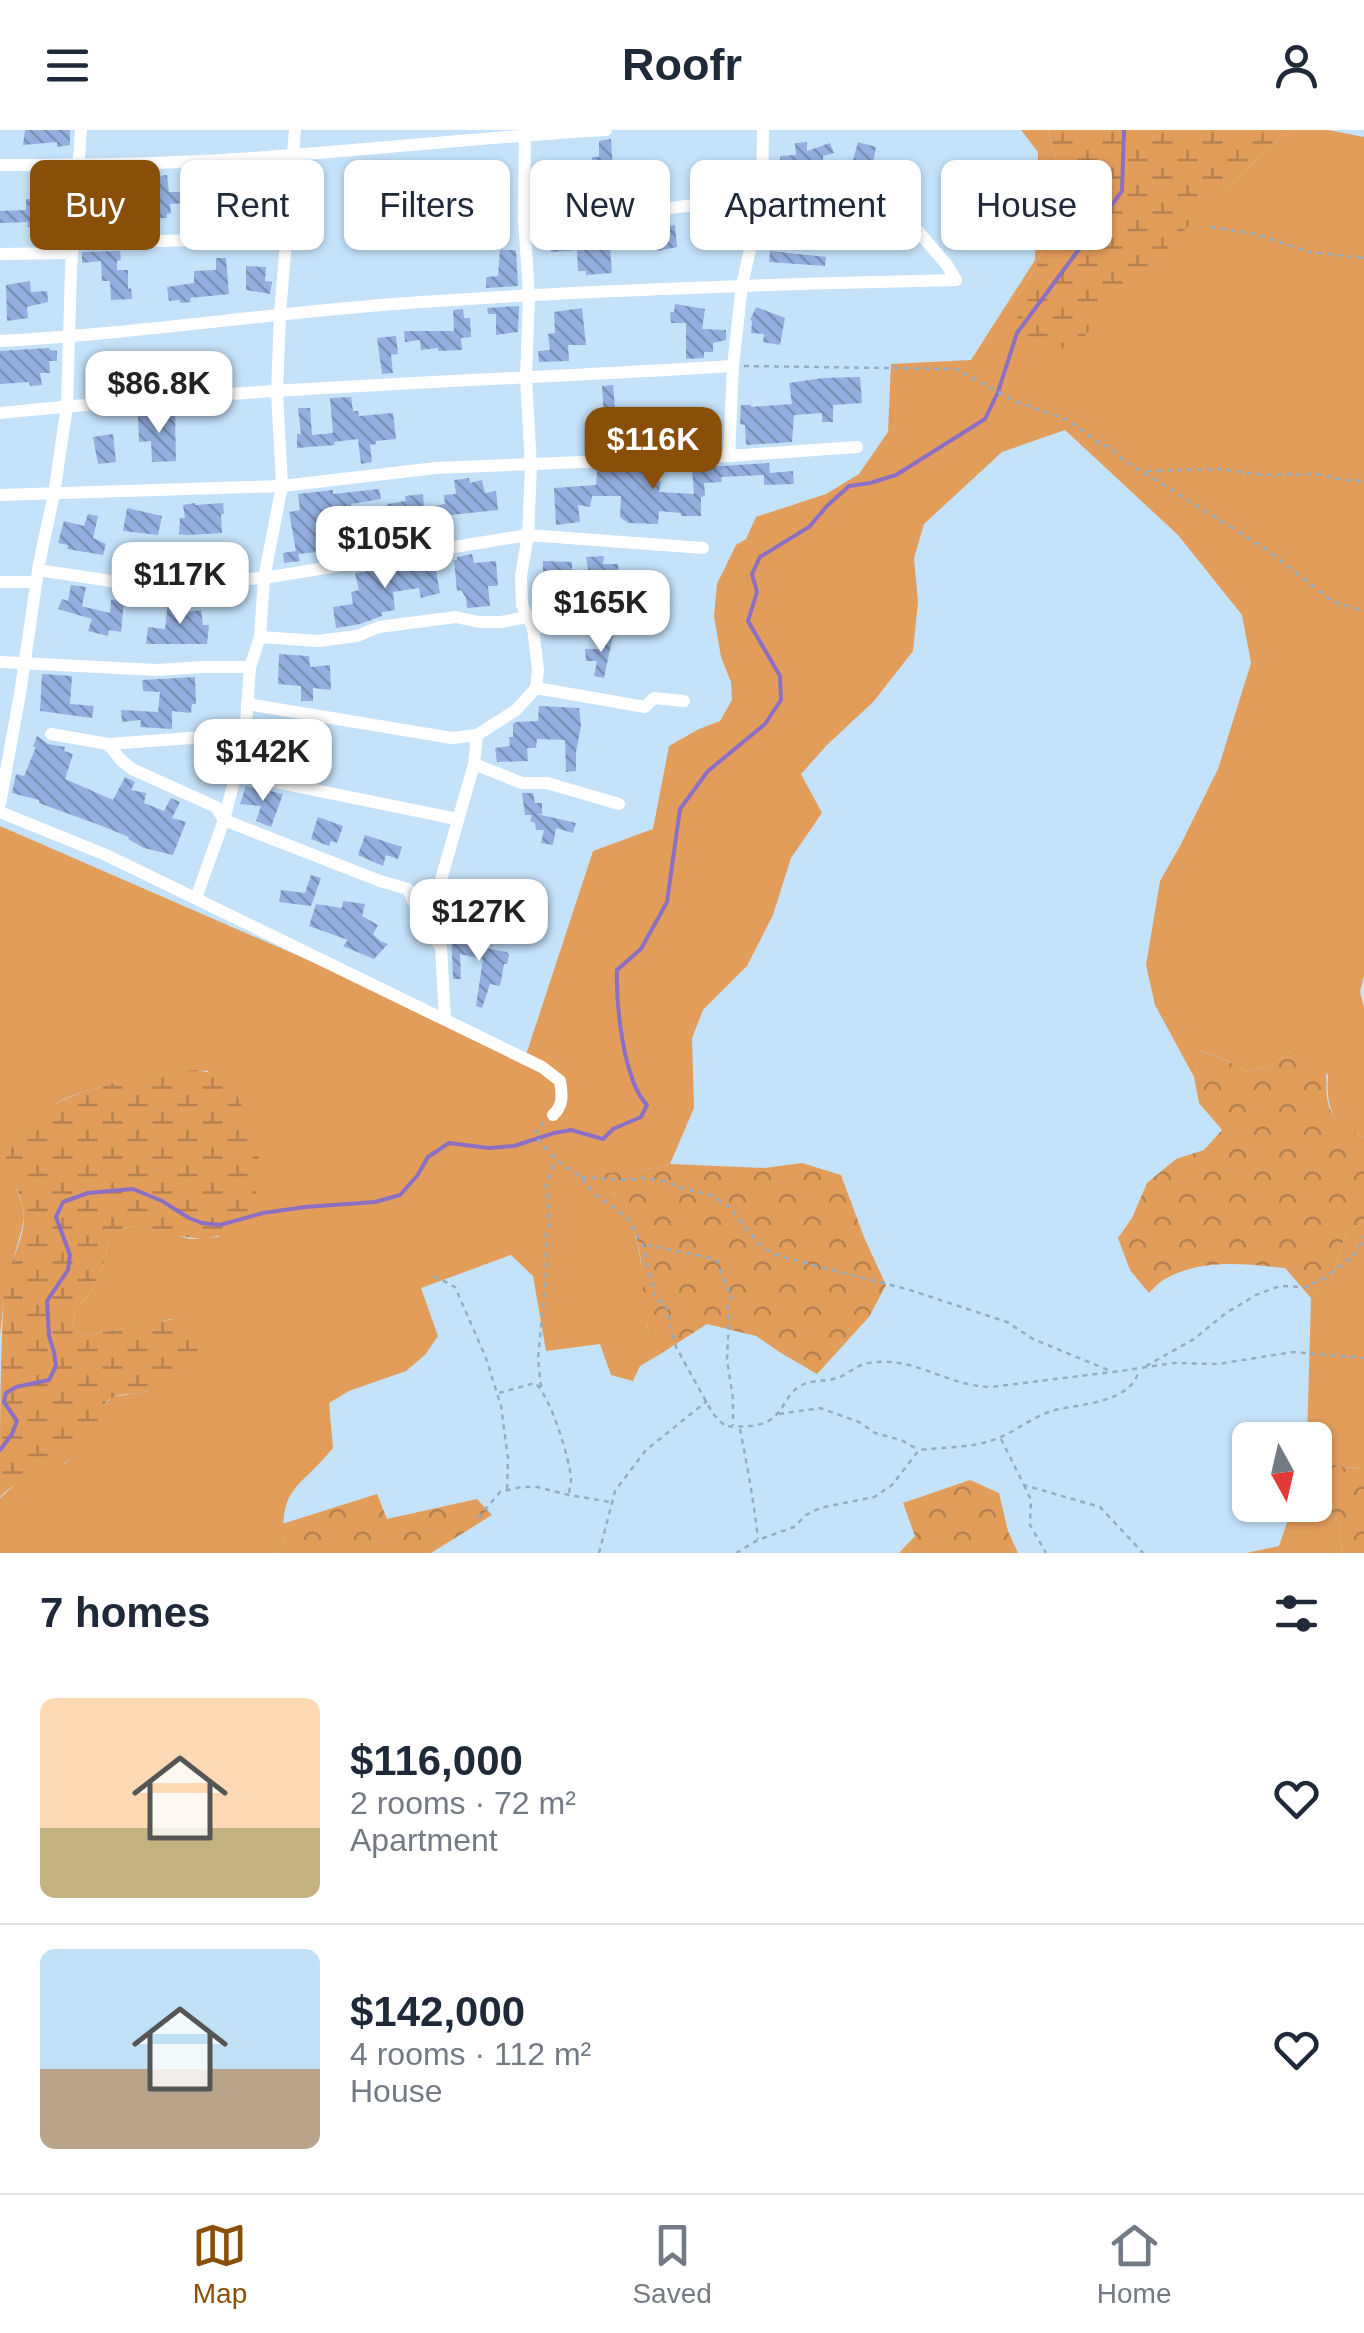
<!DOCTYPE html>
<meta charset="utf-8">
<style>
body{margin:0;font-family:Helvetica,sans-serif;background:#f6f6f7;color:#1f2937;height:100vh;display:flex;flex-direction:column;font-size:38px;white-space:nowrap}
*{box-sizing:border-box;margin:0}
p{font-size:32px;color:#747a83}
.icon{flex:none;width:55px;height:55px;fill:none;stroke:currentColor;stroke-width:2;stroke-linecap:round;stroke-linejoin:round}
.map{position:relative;height:1423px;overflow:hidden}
.side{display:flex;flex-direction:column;background:#fff;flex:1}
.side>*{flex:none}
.hud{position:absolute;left:30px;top:30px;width:1305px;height:90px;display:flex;gap:20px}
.needle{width:65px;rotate:172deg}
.buttons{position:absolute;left:1232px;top:1292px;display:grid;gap:20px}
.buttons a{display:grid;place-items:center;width:100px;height:100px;border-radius:15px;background:#fff;box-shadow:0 2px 8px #0004;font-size:50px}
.price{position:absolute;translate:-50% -85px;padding:0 22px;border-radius:20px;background:#fff;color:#222;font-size:32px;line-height:65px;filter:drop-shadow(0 2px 5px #0008)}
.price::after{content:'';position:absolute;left:50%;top:60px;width:30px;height:22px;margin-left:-15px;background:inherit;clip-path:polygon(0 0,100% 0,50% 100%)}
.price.on{background:#894f08;color:#fff}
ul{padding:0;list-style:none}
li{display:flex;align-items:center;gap:30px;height:250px;padding:0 40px}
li+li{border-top:2px solid #e0e1e3}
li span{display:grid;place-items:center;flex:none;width:280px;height:200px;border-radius:15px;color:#555}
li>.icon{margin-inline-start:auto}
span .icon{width:120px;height:120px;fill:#fffc;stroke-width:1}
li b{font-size:42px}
h2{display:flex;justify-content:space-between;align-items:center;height:120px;padding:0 40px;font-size:42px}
.pill{padding:0 35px;border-radius:15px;background:#fff;box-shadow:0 2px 8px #0004;font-size:35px;line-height:90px}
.pill.on{background:#894f08;color:#fff}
header{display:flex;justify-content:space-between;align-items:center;height:130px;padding:0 40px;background:#fff;font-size:45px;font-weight:700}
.tab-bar{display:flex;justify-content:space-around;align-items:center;height:140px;border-top:2px solid #e0e1e3;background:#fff;font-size:28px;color:#747a83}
.tab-bar a{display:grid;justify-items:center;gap:5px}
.tab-bar .on{color:#894f08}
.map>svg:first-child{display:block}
.green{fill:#e39d5b}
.forest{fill:url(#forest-crowns)}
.wetland{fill:url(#wetland-marsh)}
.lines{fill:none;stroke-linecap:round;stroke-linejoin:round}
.stream{stroke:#8b6fc3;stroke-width:4}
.building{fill:url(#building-back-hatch)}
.path{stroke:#92adc2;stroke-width:2.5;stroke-dasharray:5 5;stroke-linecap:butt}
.minor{stroke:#fff;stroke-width:12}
</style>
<header><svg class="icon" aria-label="menu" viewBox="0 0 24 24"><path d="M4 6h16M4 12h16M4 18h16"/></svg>Roofr<svg class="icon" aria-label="person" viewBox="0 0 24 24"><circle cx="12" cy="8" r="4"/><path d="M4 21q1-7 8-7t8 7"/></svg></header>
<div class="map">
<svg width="1364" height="1423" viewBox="0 0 1364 1423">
<defs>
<pattern id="forest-crowns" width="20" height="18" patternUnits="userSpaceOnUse" patternTransform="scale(2.5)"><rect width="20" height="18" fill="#e39d5b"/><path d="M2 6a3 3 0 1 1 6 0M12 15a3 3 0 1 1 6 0" fill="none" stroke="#b7814d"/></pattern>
<pattern id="wetland-marsh" width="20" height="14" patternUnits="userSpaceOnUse" patternTransform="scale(2.5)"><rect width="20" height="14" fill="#e39d5b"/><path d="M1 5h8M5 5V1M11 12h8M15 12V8" fill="none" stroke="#b7814d"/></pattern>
<pattern id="building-back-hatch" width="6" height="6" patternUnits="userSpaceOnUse" patternTransform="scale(2.5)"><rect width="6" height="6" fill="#94afdf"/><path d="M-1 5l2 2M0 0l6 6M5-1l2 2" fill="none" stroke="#788fb6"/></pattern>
</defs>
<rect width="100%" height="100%" fill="#c4e2fa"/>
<g class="green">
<path d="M1021 0H1048L1059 41 1051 94 1036 137 1017 167 1211 72 1289 0H1328L1364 7V845L1360 862 1364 878V1007C1331 999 1326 975 1328 945L1294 918 1273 935 1248 942 1224 929 1200 921 1194 947 1155 875 1146 835 1160 751 1180 716 1218 639 1251 533 1242 485 1178 405 1065 300 1002 322 924 394 914 428 918 472 913 521 874 571 827 615 801 644 822 683 791 728 773 785 747 836 703 880 692 908 694 978 670 1034 634 1042 612 1061 630 1086 638 1115 644 1155 647 1198 662 1223 640 1236 633 1251 611 1245 600 1214 546 1221 533 1146 511 1125 421 1158 438 1206 425 1225 406 1241 349 1261 329 1273 333 1318C299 1360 279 1355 284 1417L275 1423H0V1368L18 1352 41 1340 65 1333 83 1320 99 1300 103 1276 112 1267 149 1261 172 1189 94 1204 83 1205 73 1200 75 1180 91 1162 105 1131 108 1108 122 1099 135 1096 191 1109 218 1107 252 1071 261 1049 208 941C179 938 81 957 57 973 41 985 11 1011 5 1029L22 1074 24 1087 22 1099 5 1157 0 1206V696L526 925 593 721 653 699 669 616 699 599 720 591 732 570 731 552 721 527 714 486 717 454 736 415 746 409 756 387 826 364 859 344 888 302 891 234 971 230 1035 130 1038 22Z"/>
<polygon points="1364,1091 1364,1338 1339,1337 1315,1324 1315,1310 1307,1310 1311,1168 1332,1148 1345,1106"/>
<polygon points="1315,1371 1328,1374 1339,1393 1342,1423 1246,1423 1279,1416 1293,1375 1315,1375"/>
</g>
<g class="forest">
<path d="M1294 918C1301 920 1313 923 1318 928 1330 939 1325 953 1327 967 1329 988 1345 1002 1364 1007V1091L1345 1106 1332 1148 1311 1168 1285 1138C1246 1134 1203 1128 1167 1148 1160 1151 1154 1158 1149 1163L1130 1140 1118 1108 1132 1088 1147 1053 1176 1029 1204 1020 1222 1000 1199 973 1194 947 1199 921 1224 929 1248 942 1273 935Z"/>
<path d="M802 1033 841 1045 864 1107 886 1155 869 1187 817 1244 781 1223 756 1206 707 1194 662 1223C656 1214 648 1204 647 1195 641 1168 644 1141 638 1114 632 1085 615 1068 602 1043L634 1042 670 1034 764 1038Z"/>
<polygon points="1315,1324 1339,1337 1364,1338 1364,1423 1342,1423 1339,1393 1328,1375 1315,1371"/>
<polygon points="970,1350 999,1363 1008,1401 1018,1423 899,1423 915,1406 903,1373"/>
<polygon points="377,1364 387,1389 477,1369 492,1385 431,1423 275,1423 284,1416 282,1394"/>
</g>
<g class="wetland">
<polygon points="1048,0 1289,0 1211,72 1070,221 1017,203 1017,167 1036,137 1051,94 1059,41"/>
<path d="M197 940 220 945 231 954 242 976 258 1022 261 1049 247 1093 240 1101 204 1109 169 1105 135 1096 122 1099 108 1108 105 1131 91 1162 75 1180 73 1199 83 1205 94 1204 159 1191 183 1189C196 1202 212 1215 197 1233 181 1253 161 1259 137 1263 130 1264 120 1264 114 1267 98 1273 104 1287 99 1300 97 1305 89 1313 85 1318 62 1342 26 1340 0 1367 0 1299 0 1229 4 1161 7 1136 24 1112 24 1087 24 1067 9 1048 5 1029L9 1018C19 1006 47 977 61 971 98 953 156 944 197 940Z"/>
</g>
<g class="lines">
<path class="stream" d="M0 1320 12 1304 17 1291 4 1272 6 1263 16 1257 49 1250 56 1236 54 1222 49 1206 47 1171 68 1140 70 1125 56 1087 63 1072 88 1063 133 1059 162 1071 189 1088 202 1093 220 1095 263 1083 305 1077 375 1072 400 1065 417 1046 428 1027 449 1013 489 1018 514 1016 554 1003 571 1000 603 1009 613 999 641 987 647 975C623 950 616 874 617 840L641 819 667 772 680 679 708 641 765 594 781 570 780 546 748 491 757 462 752 444 760 427 809 397 827 376 849 356 870 353 896 345 985 289 998 262 1017 203 1122 61 1124 0"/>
</g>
<g class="building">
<polygon points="25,0 70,0 70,15 57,17 57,12 23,15"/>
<polygon points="611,9 614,57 600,58 600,61 589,62 588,45 592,43 592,27 599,27 599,11"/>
<polygon points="807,12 807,21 830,13 834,23 823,26 824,57 794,56 794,50 785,50 785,42 780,41 780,26 796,25 795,13"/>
<polygon points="858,12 876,17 871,44 852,45 852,34"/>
<polygon points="150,43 150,47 167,45 169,62 216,62 216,55 239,57 242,83 213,86 212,84 199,84 198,72 170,74 171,83 167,84 167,88 143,89 144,101 131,101 130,74 94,77 94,66 88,65 90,47 108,49 130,48 130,44"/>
<polygon points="36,49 57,49 57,70 62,70 62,112 50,112 50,102 27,97 28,92 0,93 0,81 26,80 26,69 36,69"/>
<polygon points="667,92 667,96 675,95 677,117 657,121 655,93"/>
<polygon points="577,95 578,106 609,104 612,143 586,145 586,141 578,141 577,120 551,122 550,97"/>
<polygon points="500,120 516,120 518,156 486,158 486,147 498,146"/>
<polygon points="120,121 121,130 117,131 117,140 128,140 128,159 131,158 132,169 111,170 110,151 102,151 101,131 82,133 82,122"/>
<polygon points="770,121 826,127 825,136 769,132"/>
<polygon points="216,128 226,128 229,164 190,168 191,172 180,173 180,170 169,171 167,157 194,153 194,141 216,140"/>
<polygon points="246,136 266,137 265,151 272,152 270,164 246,160"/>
<polygon points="30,151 31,162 47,161 48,172 27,177 28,188 7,191 6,155"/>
<polygon points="675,174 705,179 702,199 726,200 726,210 713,213 713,222 704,222 704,228 686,229 686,193 671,193 670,182 674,182"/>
<polygon points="519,176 518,202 496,205 496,184 488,184 487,178"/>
<polygon points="756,177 785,188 780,215 763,212 764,204 751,203 752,191 750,190"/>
<polygon points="582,178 586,215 568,215 569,231 539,232 538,221 550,220 548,204 555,203 554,182"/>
<polygon points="463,179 464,188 470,188 471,207 461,208 462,220 438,221 438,218 421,220 420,210 405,212 404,201 454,201 453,180"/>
<polygon points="396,206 398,224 391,225 393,243 382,244 377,208"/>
<polygon points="49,218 50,220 57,221 57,231 49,231 50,243 40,243 42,255 30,256 29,252 0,254 0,221"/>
<polygon points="860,247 862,273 833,275 833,292 822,292 822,283 794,285 792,312 746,315 745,295 740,294 741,275 751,275 751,277 792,274 789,253 823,248"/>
<polygon points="613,255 615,277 624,277 624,279 709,292 707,303 690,301 691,295 664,299 664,302 607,304 608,285 604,286 602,256"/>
<polygon points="351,267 353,281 358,281 359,286 393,283 396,309 376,311 376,314 370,315 372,332 361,334 358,309 334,312 335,315 297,318 297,304 301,304 298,278 310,278 312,305 333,303 330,268"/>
<polygon points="175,284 176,331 152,332 151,311 139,312 138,286"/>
<polygon points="113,304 116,332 98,334 93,307"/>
<polygon points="769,333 770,343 793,341 794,354 764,355 764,345 721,347 722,352 704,353 705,366 701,367 701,386 681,386 681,383 659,381 658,394 628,393 620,387 621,366 592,366 590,377 578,375 580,392 556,395 554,358 596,355 597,341 651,339 651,350 661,351 659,362 694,364 692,338"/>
<polygon points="469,348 470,353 482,350 485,363 496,361 498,380 442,386 444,395 432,397 434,409 431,411 416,413 416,409 391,412 390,401 392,400 387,374 406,371 405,366 423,364 424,378 445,374 444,365 456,364 454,350"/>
<polygon points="379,359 381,369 351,374 352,382 337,383 341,409 317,413 318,422 298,424 300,431 284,433 283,423 296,421 289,382 300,380 298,364 333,360 333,364"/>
<polygon points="195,373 195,375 223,373 224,384 221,384 222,403 188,405 179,404 180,388 185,388 183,375"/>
<polygon points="127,378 162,386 158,405 123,401"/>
<polygon points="88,384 98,386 93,408 106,414 103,425 67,419 68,415 58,413 64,391 84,396"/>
<polygon points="472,424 474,433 496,431 498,456 488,456 490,476 467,478 466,468 461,460 457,461 454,430 457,430 457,427"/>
<polygon points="604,426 603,434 618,434 619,451 613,480 603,477 595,478 586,427"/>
<polygon points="434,430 440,463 421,468 419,458 393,462 395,480 382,482 382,486 360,494 331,499 336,498 333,477 353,474 351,462 359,460 355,443"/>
<polygon points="543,431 572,432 572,444 566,444 563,460 543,458"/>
<polygon points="71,455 86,457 82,476 85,477 110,483 111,470 124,471 121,502 109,500 108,506 88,501 92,489 58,479 62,469 68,471"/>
<polygon points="169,463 178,463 178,483 201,480 203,495 209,495 207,514 146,514 148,497 165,499"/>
<polygon points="603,503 613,505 604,548 594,546 597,531 586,531 585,519 600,519"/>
<polygon points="279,524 309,526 310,537 330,535 331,560 313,558 313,571 301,571 301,556 278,554"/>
<polygon points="42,544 72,546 70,574 94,576 92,588 40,581"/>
<polygon points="195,547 196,574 192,574 191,583 172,581 172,599 140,597 141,590 122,592 121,580 158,582 160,562 143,561 142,550"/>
<polygon points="539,576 579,578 581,595 576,622 576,641 566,642 565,610 537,609 536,618 527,618 528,631 497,632 495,618 510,616 509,607 513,607 513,594 516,592 538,591"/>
<polygon points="272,590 295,596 294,606 308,609 307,619 267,612"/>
<polygon points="37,606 48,614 65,617 64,621 73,624 65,649 113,670 125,647 135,652 131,660 146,663 144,673 164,681 171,668 180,672 172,688 186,692 173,725 144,718 128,709 129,707 102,696 39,673 39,670 12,663 16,644 24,646 36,617 33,617"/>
<polygon points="246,656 270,664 270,661 283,664 271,697 256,691 261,676 240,674"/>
<polygon points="522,663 533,663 535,673 542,673 542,684 537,684 576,693 573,703 556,698 553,715 541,713 544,700 536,700 535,693 530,691 532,685 525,685"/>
<polygon points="318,687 343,696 337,713 331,711 329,716 311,709"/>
<polygon points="365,705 402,717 398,729 386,725 383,736 358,725"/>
<polygon points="311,745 321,748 311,776 279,772 281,760 305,763"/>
<polygon points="343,771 365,774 362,786 378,795 373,804 380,811 388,814 374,829 343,816 348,810 309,796 316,774 342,778"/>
<polygon points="451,799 459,799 459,810 466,810 465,814 507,822 509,825 507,834 504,834 500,856 490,854 482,878 476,876 483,829 460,824 461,849 453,849"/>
</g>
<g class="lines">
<g class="path">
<polyline points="1211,97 1255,104 1310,122 1364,128"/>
<polyline points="744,236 956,239 1017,272 1068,290 1100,314 1111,317 1119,327 1266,419 1332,471 1364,481"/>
<polyline points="1147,341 1220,339 1264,345 1318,344 1344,350 1364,351"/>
<path d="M544 992 536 1002 538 1009 556 1030 581 1047 593 1063 628 1088 643 1115 656 1170 665 1173 676 1217 713 1284 725 1296C741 1297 765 1298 776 1285 786 1275 787 1264 800 1256 813 1249 824 1252 837 1248 847 1245 854 1237 864 1234 912 1223 944 1256 991 1257L1112 1242"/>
<polyline points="581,1047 624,1050 643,1048 664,1051 685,1059 712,1065 728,1076 762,1117 779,1126 910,1160 1007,1192 1033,1209 1113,1242 1174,1233 1218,1234 1293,1222 1364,1228"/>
<polyline points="647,1115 707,1127 718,1132 722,1146 732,1167 727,1177 729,1188 727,1230 733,1269 733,1295"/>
<polyline points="434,1146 455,1157 486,1228 501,1276 508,1328 507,1360"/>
<polyline points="1146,1236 1194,1209 1226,1183 1256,1165 1280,1156 1305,1157 1325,1148 1356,1123 1364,1106"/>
<polyline points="541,1257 538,1229 547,1135 546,1105 550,1094 546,1056 555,1031"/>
<path d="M499 1263 535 1253C550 1265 570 1329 571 1349 571 1355 569 1360 569 1365"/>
<polyline points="779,1284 820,1278 859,1292 875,1303 901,1310 919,1320"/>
<path d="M740 1299C747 1335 754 1372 758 1409"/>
<polyline points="1001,1309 1024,1355 1100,1377 1143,1423"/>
<polyline points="1024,1355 1031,1370 1030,1395 1046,1423"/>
<polyline points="478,1388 500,1362 521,1357 537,1357 569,1365 610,1372"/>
<polyline points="599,1423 615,1361 646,1320 707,1271"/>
<path d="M736 1423 758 1410 794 1397 806 1385 820 1378 874 1367 892 1355 919 1320C944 1317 973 1318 996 1309 1015 1302 1032 1287 1052 1281 1075 1274 1113 1275 1132 1254 1136 1251 1137 1245 1139 1240"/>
</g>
<g class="minor">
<path d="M0 35C79 35 159 34 238 29 361 21 483 7 606 0"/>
<polyline points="524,89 663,79 762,66 840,67 887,74 916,99 947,135 956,150"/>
<polyline points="73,112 287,109"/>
<polyline points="0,124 72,123"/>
<path d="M0 211C132 204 262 184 394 174 581 160 768 154 956 150"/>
<path d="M0 283C243 258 489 251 733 236"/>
<polyline points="729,326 857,317"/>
<polyline points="0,365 282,356 436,338 729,326 733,236 742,155 762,66 763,0"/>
<polyline points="38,440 138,455 264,448 528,405 703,418"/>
<polyline points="0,452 36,452"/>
<polyline points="533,498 616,491 652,493"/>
<polyline points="260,507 318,511 357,506 379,497 456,487 479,492 501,492 528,487"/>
<polyline points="0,532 157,540 201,537 250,537"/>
<polyline points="536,558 645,577 654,568 684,571"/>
<polyline points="247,574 452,608 477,605"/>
<polyline points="51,604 108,614 232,605 245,608"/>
<polyline points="108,614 121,630 132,639 216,677 224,690 380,751 408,759 426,799 441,817 445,889"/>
<polyline points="474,634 522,653 547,653 619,674"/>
<polyline points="236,644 457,689"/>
<polyline points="0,674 20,564 39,434 54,364 67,276 71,140 81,0"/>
<path d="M0 682 106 725 542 937 560 951C562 964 564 975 553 985"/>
<polyline points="196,768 224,690 245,608 250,537 260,507 264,448 282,356 277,262 280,184 295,0"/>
<polyline points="412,769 434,764 441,750 474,634 477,605 516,580 536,558 538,540 533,498 522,475 521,446 528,405 531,336 526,248 529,164 524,89 525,0"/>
</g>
</g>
</svg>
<div class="buttons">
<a><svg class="needle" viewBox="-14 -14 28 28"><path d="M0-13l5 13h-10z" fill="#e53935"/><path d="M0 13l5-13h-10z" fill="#747a83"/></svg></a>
</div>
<b class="price" style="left:159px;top:306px">$86.8K</b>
<b class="price on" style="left:653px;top:362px">$116K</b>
<b class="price" style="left:385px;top:461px">$105K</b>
<b class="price" style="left:180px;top:497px">$117K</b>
<b class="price" style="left:601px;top:525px">$165K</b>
<b class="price" style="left:263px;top:674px">$142K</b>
<b class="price" style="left:479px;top:834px">$127K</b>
<div class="hud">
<a class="pill on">Buy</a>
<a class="pill">Rent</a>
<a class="pill">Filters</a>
<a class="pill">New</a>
<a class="pill">Apartment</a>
<a class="pill">House</a>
</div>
</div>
<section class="side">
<h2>7 homes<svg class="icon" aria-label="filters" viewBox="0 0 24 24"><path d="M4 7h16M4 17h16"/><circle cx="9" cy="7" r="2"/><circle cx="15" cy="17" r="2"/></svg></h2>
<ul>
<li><span style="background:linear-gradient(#ffd9b3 65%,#c2b280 0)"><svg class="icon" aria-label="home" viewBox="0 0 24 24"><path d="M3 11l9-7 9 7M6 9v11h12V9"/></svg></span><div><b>$116,000</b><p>2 rooms · 72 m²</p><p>Apartment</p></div><svg class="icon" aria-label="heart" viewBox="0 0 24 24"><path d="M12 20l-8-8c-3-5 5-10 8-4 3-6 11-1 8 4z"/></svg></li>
<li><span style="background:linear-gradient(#bfe0f5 60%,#b9a48a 0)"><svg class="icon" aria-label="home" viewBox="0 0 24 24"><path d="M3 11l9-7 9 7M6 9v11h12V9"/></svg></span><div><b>$142,000</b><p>4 rooms · 112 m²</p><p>House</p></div><svg class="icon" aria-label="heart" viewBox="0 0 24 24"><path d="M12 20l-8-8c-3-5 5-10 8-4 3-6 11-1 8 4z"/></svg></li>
</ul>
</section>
<nav class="tab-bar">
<a class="on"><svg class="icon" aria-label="map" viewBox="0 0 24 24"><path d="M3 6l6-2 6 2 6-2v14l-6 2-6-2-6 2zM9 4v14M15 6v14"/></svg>Map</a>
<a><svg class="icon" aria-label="saved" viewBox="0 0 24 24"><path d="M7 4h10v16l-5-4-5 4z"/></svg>Saved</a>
<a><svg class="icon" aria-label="home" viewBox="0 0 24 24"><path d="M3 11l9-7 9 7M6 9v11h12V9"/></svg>Home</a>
</nav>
